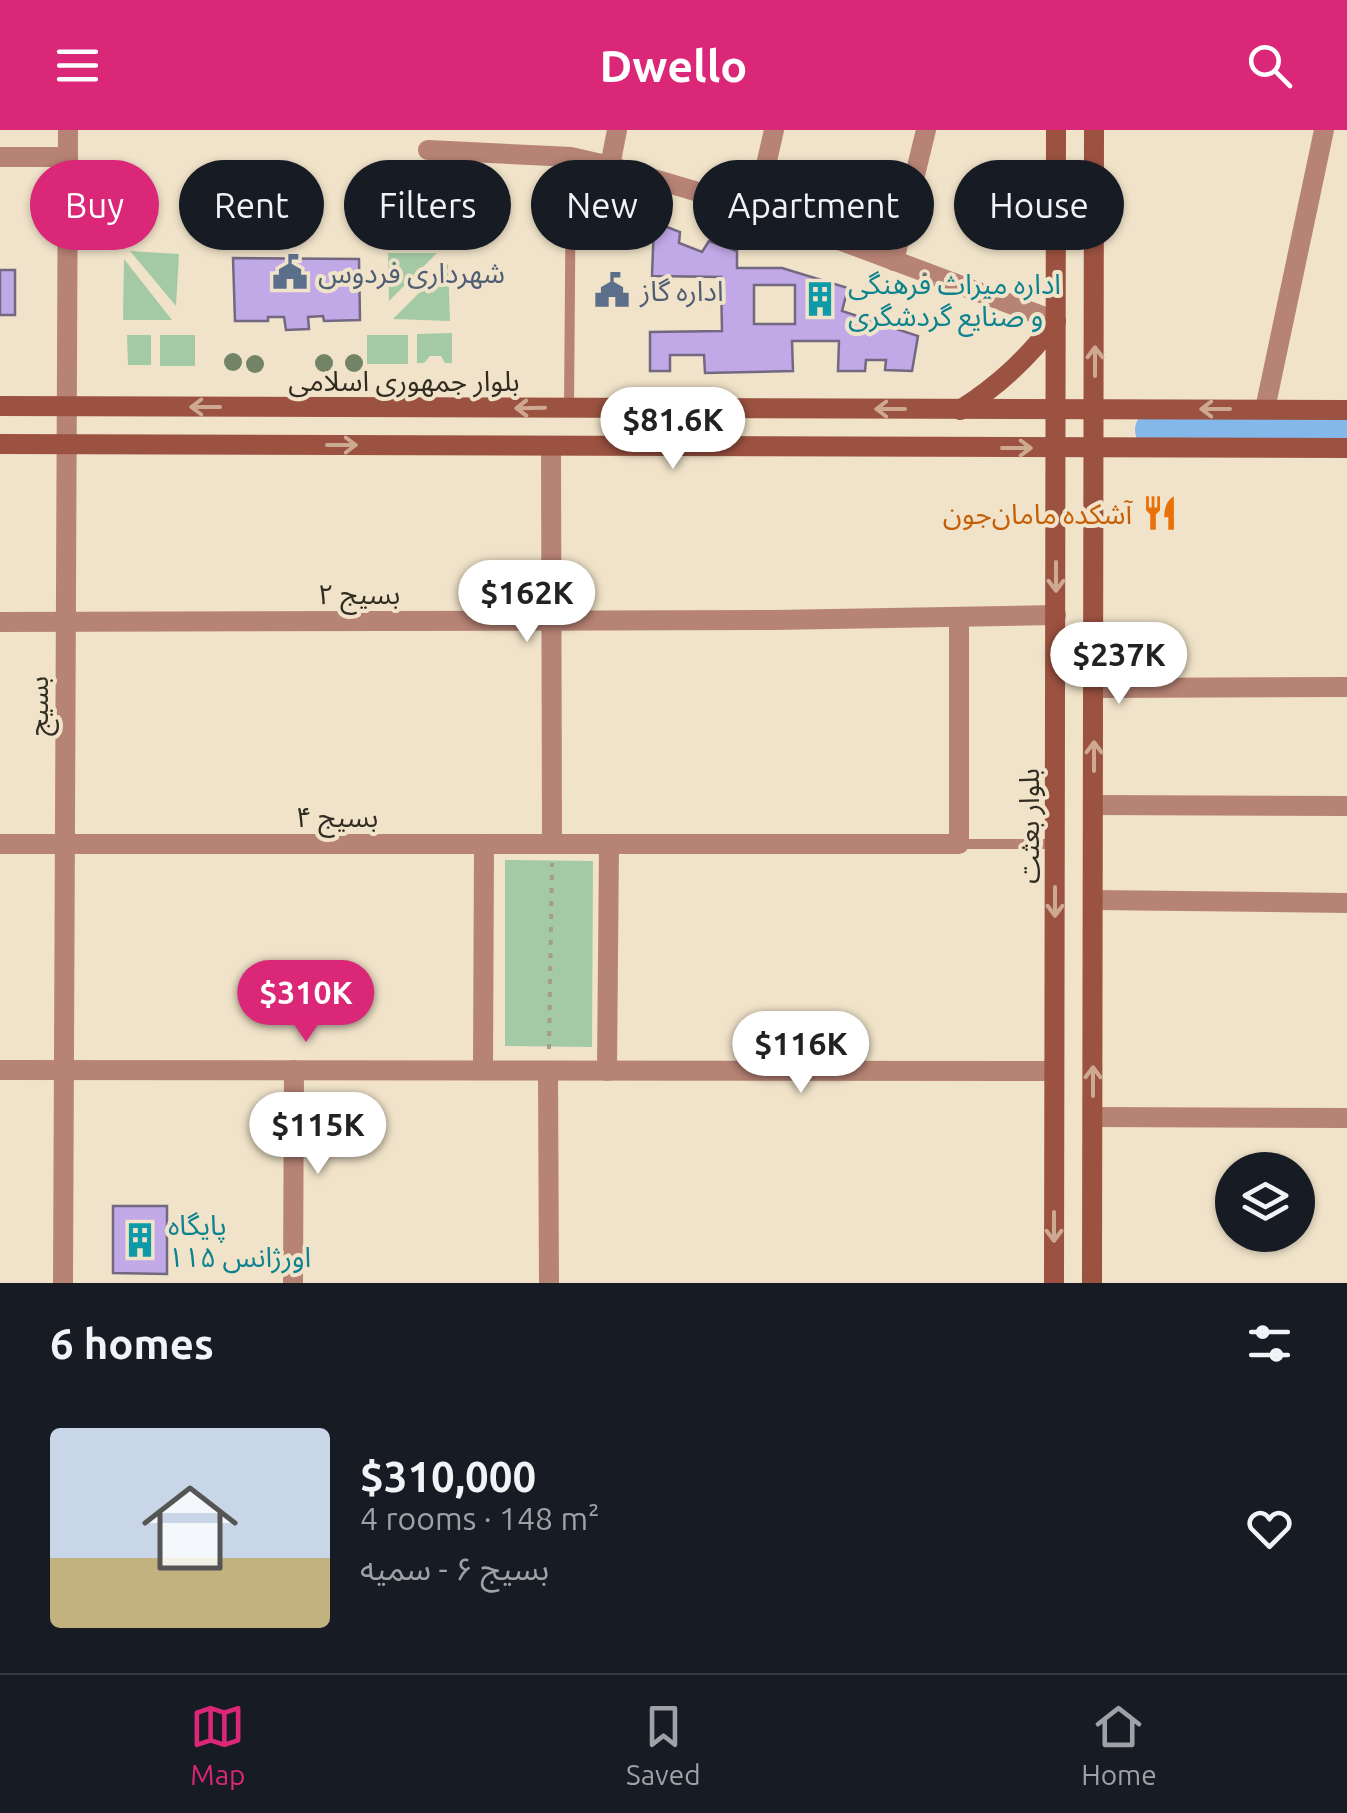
<!DOCTYPE html>
<meta charset="utf-8">
<style>
body{margin:0;font-family:Ubuntu,"Noto Sans Arabic",sans-serif;background:#242831;color:#f1f3f6;height:100vh;display:flex;flex-direction:column;font-size:38px;white-space:nowrap}
*{box-sizing:border-box;margin:0}
p{font-size:32px;color:#9ea1a6}
.icon{flex:none;width:55px;height:55px;fill:none;stroke:currentColor;stroke-width:2;stroke-linecap:round;stroke-linejoin:round}
.map{position:relative;height:1153px;overflow:hidden}
.sheet{display:flex;flex-direction:column;background:#171b24;flex:1}
.sheet>*{flex:none}
.banner{position:absolute;left:30px;top:30px;width:1288px;height:90px;display:flex;gap:20px}
.fabs{position:absolute;left:1215px;top:1022px;display:grid;gap:20px}
.fabs a{display:grid;place-items:center;width:100px;height:100px;border-radius:50%;background:#171b24;box-shadow:0 2px 8px #0004;font-size:50px}
.price{position:absolute;translate:-50% -85px;padding:0 22px;border-radius:35px;background:#fff;color:#222;font-size:32px;line-height:65px;filter:drop-shadow(0 2px 5px #0008)}
.price::after{content:'';position:absolute;left:50%;top:60px;width:30px;height:22px;margin-left:-15px;background:inherit;clip-path:polygon(0 0,100% 0,50% 100%)}
.price.on{background:#db2777;color:#fff}
ul{padding:0;list-style:none}
li{display:flex;align-items:center;gap:30px;height:250px;padding:0 50px}
li+li{border-top:2px solid #363941}
li span{display:grid;place-items:center;flex:none;width:280px;height:200px;border-radius:10px;color:#555}
li>.icon{margin-inline-start:auto}
span .icon{width:120px;height:120px;fill:#fffc;stroke-width:1}
li b{font-size:42px}
h2{display:flex;justify-content:space-between;align-items:center;height:120px;padding:0 50px;font-size:42px}
.tag{padding:0 35px;border-radius:45px;background:#171b24;box-shadow:0 2px 8px #0004;font-size:35px;line-height:90px}
.tag.on{background:#db2777;color:#fff}
header{display:flex;justify-content:space-between;align-items:center;height:130px;padding:0 50px;background:#db2777;color:#fff;font-size:45px;font-weight:700}
.tab-bar{display:flex;justify-content:space-around;align-items:center;height:140px;border-top:2px solid #363941;background:#171b24;font-size:28px;color:#9ea1a6}
.tab-bar a{display:grid;justify-items:center;gap:5px}
.tab-bar .on{color:#db2777}
.map>svg:first-child{display:block}
.green{fill:#a3caa4}
.lines{fill:none;stroke-linecap:round;stroke-linejoin:round}
.river{stroke:#84b7ea;stroke-width:42}
.building{fill:#c1a8e6;stroke:#726980;stroke-width:2.5;fill-rule:evenodd}
.path{stroke:#a69c88;stroke-width:4;stroke-dasharray:5 8;stroke-linecap:butt}
.service{stroke:#b78375;stroke-width:10}
.minor{stroke:#b78375;stroke-width:20}
.tertiary{stroke:#b78375;stroke-width:20}
.secondary{stroke:#9c5240;stroke-width:20}
.tree{fill:#738365}
.oneway{stroke:#cea992}
.labels{text-anchor:middle;dominant-baseline:central;stroke-width:8;stroke-linejoin:round;paint-order:stroke}
.service-label{font-size:28px;fill:#4e5e75;stroke:#f0e3c9;text-anchor:start}
.culture-label{font-size:28px;fill:#0d838f;stroke:#f0e3c9;text-anchor:start}
.street-label{font-size:28px;fill:#312c22;stroke:#f0e3c9}
.food-label{font-size:28px;fill:#c56008;stroke:#f0e3c9;text-anchor:end}
</style>
<header><svg class="icon" aria-label="menu" viewBox="0 0 24 24"><path d="M4 6h16M4 12h16M4 18h16"/></svg>Dwello<svg class="icon" aria-label="search" viewBox="0 0 24 24"><circle cx="10" cy="10" r="6"/><path d="M15 15l6 6"/></svg></header>
<div class="map">
<svg width="1347" height="1153" viewBox="0 0 1347 1153">
<rect width="100%" height="100%" fill="#f0e3c9"/>
<g class="green">
<polygon points="130,121 179,124 176,176"/>
<polygon points="388,123 437,123 389,171"/>
<polygon points="124,129 172,190 123,190"/>
<polygon points="448,134 450,191 393,189"/>
<polygon points="452,203 452,233 445,233 441,226 430,226 424,233 417,233 417,204"/>
<polygon points="127,205 151,205 151,235 128,235"/>
<rect x="160" y="205" width="35" height="31"/>
<rect x="367" y="205" width="41" height="29"/>
<polygon points="505,730 593,731 592,917 505,916"/>
</g>
<g class="lines">
<polyline class="river" points="1156,300 1347,299"/>
</g>
<g class="building">
<path d="M654 92 680 102 679 113 702 122 709 111 737 121V138H782L848 158 842 181 918 206 912 241 885 240 886 230H866L865 241H838L839 211H792L793 241 705 243 704 225H670V241H650V202L722 201 721 147 652 146ZM754 155H795V194H754Z"/>
<polygon points="233,128 359,129 360,190 324,191 323,186 308,187 309,199 286,200 284,187 268,187 268,191 235,191"/>
<rect x="0" y="140" width="15" height="45"/>
<polygon points="113,1076 167,1076 167,1144 113,1143"/>
</g>
<g class="lines">
<polyline class="path" points="549,919 552,733"/>
<g class="service">
<polyline points="569,277 571,28"/>
<polyline points="959,714 1054,714"/>
</g>
<g class="minor">
<polyline points="428,20 571,27 610,36 756,79 1056,191"/>
<polyline points="0,27 68,27"/>
<polyline points="610,36 617,0"/>
<polyline points="756,79 774,0"/>
<polyline points="894,131 926,0"/>
<polyline points="1265,279 1324,0"/>
<polyline points="551,316 552,714"/>
<polyline points="0,492 774,490 1056,485"/>
<polyline points="1094,558 1347,557"/>
<polyline points="1094,675 1347,676"/>
<polyline points="0,714 959,714 959,487"/>
<polyline points="1094,770 1347,773"/>
<polyline points="0,940 1054,941"/>
<polyline points="483,940 484,714"/>
<polyline points="548,941 549,1153"/>
<polyline points="607,941 609,714"/>
<polyline points="1093,987 1347,988"/>
<polyline points="293,1153 294,940"/>
</g>
<polyline class="tertiary" points="63,1153 68,0"/>
<g class="secondary">
<polyline points="0,276 1347,280"/>
<path d="M960 280C999 255 1028 228 1056 191"/>
<polyline points="0,314 1347,318"/>
<polyline points="1054,1153 1056,0"/>
<polyline points="1092,1153 1094,0"/>
</g>
</g>
<g class="tree">
<circle cx="233" cy="232" r="9"/>
<circle cx="324" cy="233" r="9"/>
<circle cx="354" cy="233" r="9"/>
<circle cx="255" cy="234" r="9"/>
</g>
<defs><path id="oneway-shaft" d="M-6 0H5M1.5-3L5.5 0L1.5 3" fill="none" stroke-width="1.6" stroke-linecap="round" stroke-linejoin="round" transform="scale(2.5)"/></defs>
<g class="oneway">
<use href="#oneway-shaft" transform="translate(1095 231) rotate(-90)"/>
<use href="#oneway-shaft" transform="translate(205 277) rotate(-180)"/>
<use href="#oneway-shaft" transform="translate(530 278) rotate(179)"/>
<use href="#oneway-shaft" transform="translate(890 279) rotate(-180)"/>
<use href="#oneway-shaft" transform="translate(1215 279) rotate(-180)"/>
<use href="#oneway-shaft" transform="translate(342 315)"/>
<use href="#oneway-shaft" transform="translate(1017 318)"/>
<use href="#oneway-shaft" transform="translate(1056 447) rotate(90)"/>
<use href="#oneway-shaft" transform="translate(1094 626) rotate(-90)"/>
<use href="#oneway-shaft" transform="translate(1055 772) rotate(90)"/>
<use href="#oneway-shaft" transform="translate(1093 951) rotate(-90)"/>
<use href="#oneway-shaft" transform="translate(1054 1097) rotate(90)"/>
</g>
<defs>
<symbol id="civic-bare" viewBox="-9 -9 18 18"><path d="M-.6-6.5H3V-4.5H.6V-3L4-1V1h2V6H-6V1h2V-1L-.6-3ZM-1.2 2.5V6h2.4V2.5Z" fill="#5c6f8a" stroke="#f0e3c9" stroke-width="2.5" paint-order="stroke"/></symbol>
<symbol id="building-bare" viewBox="-9 -9 18 18"><path d="M-4-6H4V6H1V3H-1V6H-4ZM-2.5-4.3h1.7v1.8h-1.7ZM.8-4.3h1.7v1.8H.8ZM-2.5-1h1.7V.8h-1.7ZM.8-1h1.7V.8H.8Z" fill="#0f9aa8" stroke="#f0e3c9" stroke-width="2.5" paint-order="stroke"/></symbol>
<symbol id="restaurant-bare" viewBox="-9 -9 18 18"><path d="M-5-6h1v4h1v-4h1v4h1v-4h1v5L-1.5 .5V6h-2V.5L-5-1ZM5-6V6H3V1.5H1.5Q1.5-4 5-6Z" fill="#e8710a" stroke="#f0e3c9" stroke-width="2.5" paint-order="stroke"/></symbol>
</defs>
<g fill-rule="evenodd">
<use href="#civic-bare" x="265" y="117" width="50" height="50"/>
<use href="#civic-bare" x="587" y="135" width="50" height="50"/>
<use href="#building-bare" x="795" y="144" width="50" height="50"/>
<use href="#restaurant-bare" x="1135" y="358" width="50" height="50"/>
<use href="#building-bare" x="115" y="1085" width="50" height="50"/>
</g>
<g class="labels">
<g class="service-label">
<text x="318" y="142">شهرداری فردوس</text>
<text x="640" y="160">اداره گاز</text>
</g>
<g class="culture-label">
<text x="848" y="153">اداره میراث فرهنگی<tspan x="848" dy="32">و صنایع گردشگری</tspan></text>
<text x="168" y="1094">پایگاه<tspan x="168" dy="32">اورژانس ۱۱۵</tspan></text>
</g>
<g class="street-label">
<text x="404" y="250">بلوار جمهوری اسلامی</text>
<text x="359" y="463">بسیج ۲</text>
<text transform="translate(37 576) rotate(-90)">بسیج</text>
<text x="337" y="686">بسیج ۴</text>
<text transform="translate(1028 696) rotate(-90)">بلوار بعثت</text>
</g>
<g class="food-label">
<text x="1132" y="383">آشکده مامان‌جون</text>
</g>
</g>
</svg>
<div class="fabs">
<a><svg class="icon" aria-label="layers" viewBox="0 0 24 24"><path d="M12 4l9 5-9 5-9-5zM3 14l9 5 9-5"/></svg></a>
</div>
<b class="price" style="left:673px;top:342px">$81.6K</b>
<b class="price" style="left:527px;top:515px">$162K</b>
<b class="price" style="left:1119px;top:577px">$237K</b>
<b class="price on" style="left:306px;top:915px">$310K</b>
<b class="price" style="left:801px;top:966px">$116K</b>
<b class="price" style="left:318px;top:1047px">$115K</b>
<div class="banner">
<a class="tag on">Buy</a>
<a class="tag">Rent</a>
<a class="tag">Filters</a>
<a class="tag">New</a>
<a class="tag">Apartment</a>
<a class="tag">House</a>
</div>
</div>
<section class="sheet">
<h2>6 homes<svg class="icon" aria-label="filters" viewBox="0 0 24 24"><path d="M4 7h16M4 17h16"/><circle cx="9" cy="7" r="2"/><circle cx="15" cy="17" r="2"/></svg></h2>
<ul>
<li><span style="background:linear-gradient(#c9d6e8 65%,#c2b280 0)"><svg class="icon" aria-label="home" viewBox="0 0 24 24"><path d="M3 11l9-7 9 7M6 9v11h12V9"/></svg></span><div><b>$310,000</b><p>4 rooms · 148 m²</p><p>بسیج ۶ - سمیه</p></div><svg class="icon" aria-label="heart" viewBox="0 0 24 24"><path d="M12 20l-8-8c-3-5 5-10 8-4 3-6 11-1 8 4z"/></svg></li>
</ul>
</section>
<nav class="tab-bar">
<a class="on"><svg class="icon" aria-label="map" viewBox="0 0 24 24"><path d="M3 6l6-2 6 2 6-2v14l-6 2-6-2-6 2zM9 4v14M15 6v14"/></svg>Map</a>
<a><svg class="icon" aria-label="saved" viewBox="0 0 24 24"><path d="M7 4h10v16l-5-4-5 4z"/></svg>Saved</a>
<a><svg class="icon" aria-label="home" viewBox="0 0 24 24"><path d="M3 11l9-7 9 7M6 9v11h12V9"/></svg>Home</a>
</nav>
